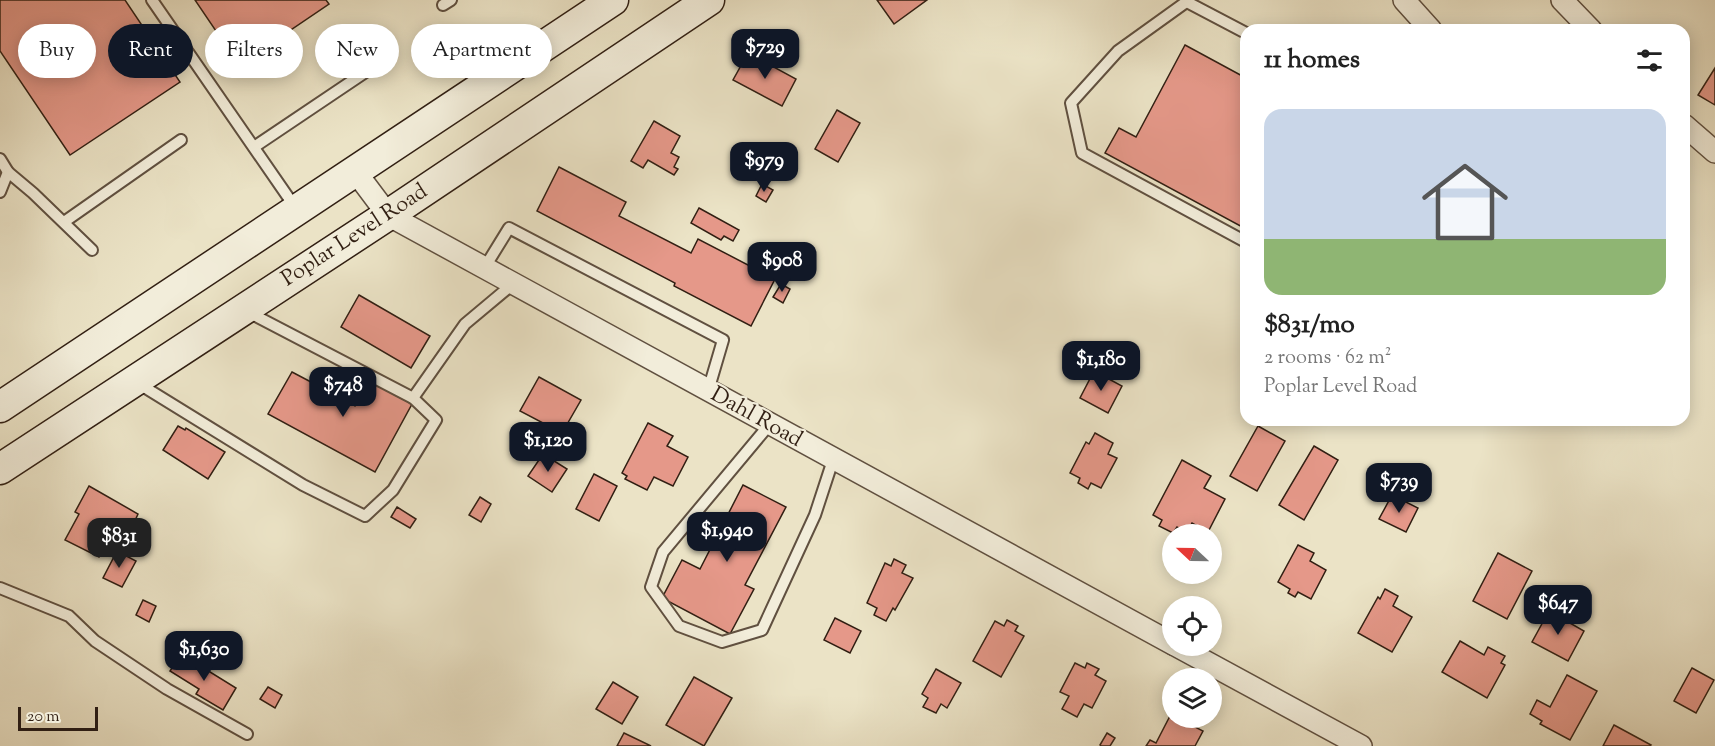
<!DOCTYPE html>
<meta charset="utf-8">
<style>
body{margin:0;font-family:"Sorts Mill Goudy",serif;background:#f6f6f6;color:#222;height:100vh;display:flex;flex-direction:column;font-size:22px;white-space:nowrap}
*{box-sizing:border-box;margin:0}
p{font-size:20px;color:#767676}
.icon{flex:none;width:33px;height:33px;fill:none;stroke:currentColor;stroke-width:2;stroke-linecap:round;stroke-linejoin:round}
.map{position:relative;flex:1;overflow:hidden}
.drawer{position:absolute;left:1240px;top:24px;width:450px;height:402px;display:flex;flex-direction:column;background:#fff;border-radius:18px;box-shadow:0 3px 15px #0003}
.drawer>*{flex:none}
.hud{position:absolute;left:18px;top:24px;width:570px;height:54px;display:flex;gap:12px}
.needle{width:39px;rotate:292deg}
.buttons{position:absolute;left:1162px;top:524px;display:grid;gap:12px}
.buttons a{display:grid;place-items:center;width:60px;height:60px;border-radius:50%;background:#fff;box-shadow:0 3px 15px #0003;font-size:30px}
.scale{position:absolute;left:18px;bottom:15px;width:80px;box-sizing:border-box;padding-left:6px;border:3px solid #311f13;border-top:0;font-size:16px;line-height:21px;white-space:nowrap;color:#311f13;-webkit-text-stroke:4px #f2edda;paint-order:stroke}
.price{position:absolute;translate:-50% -51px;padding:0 14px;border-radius:12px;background:#111827;color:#fff;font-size:20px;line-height:39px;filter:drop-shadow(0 2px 3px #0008)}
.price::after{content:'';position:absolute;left:50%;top:36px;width:18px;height:14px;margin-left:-9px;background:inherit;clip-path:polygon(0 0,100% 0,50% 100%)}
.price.current{background:#222;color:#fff}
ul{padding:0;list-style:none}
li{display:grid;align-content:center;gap:12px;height:318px;padding:0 24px}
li+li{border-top:2px solid #e0e0e0}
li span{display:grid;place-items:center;height:186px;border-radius:18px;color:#555}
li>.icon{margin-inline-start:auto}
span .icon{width:108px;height:108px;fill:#fffc;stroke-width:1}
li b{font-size:26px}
h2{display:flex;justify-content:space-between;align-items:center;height:72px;padding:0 24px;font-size:26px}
.pill{padding:0 21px;border-radius:27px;background:#fff;box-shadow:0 3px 15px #0003;font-size:21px;line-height:54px}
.pill.current{background:#111827;color:#fff}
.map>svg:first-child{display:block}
.building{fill:#e59889;stroke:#311f13;stroke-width:1.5}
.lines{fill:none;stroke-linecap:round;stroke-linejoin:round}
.service-casing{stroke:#605040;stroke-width:14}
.minor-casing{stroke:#605040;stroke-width:24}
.secondary-casing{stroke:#311f13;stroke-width:33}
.service{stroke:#f2edda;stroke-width:10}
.minor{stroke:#f2edda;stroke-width:21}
.secondary{stroke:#f2edda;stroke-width:30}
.labels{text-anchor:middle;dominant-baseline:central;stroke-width:4.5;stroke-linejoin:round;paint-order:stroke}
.street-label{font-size:22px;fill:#311f13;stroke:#f2edda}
</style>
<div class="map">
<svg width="1715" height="746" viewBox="0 0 1715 746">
<rect width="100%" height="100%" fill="#ebe3c6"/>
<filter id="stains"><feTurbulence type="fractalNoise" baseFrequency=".00333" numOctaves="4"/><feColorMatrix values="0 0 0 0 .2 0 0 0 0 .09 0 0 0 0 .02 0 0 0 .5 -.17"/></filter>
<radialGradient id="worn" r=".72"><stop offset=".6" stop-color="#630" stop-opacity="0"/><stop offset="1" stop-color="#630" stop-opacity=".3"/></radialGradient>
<g class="building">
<polygon points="0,0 125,0 180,82 70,155 0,51"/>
<polygon points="195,0 326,0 329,4 239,65"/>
<polygon points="877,0 927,0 894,24"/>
<polygon points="1185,45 1246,78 1246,229 1105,153 1119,128 1136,137"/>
<polygon points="748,53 796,79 782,106 733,80"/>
<polygon points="1715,68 1715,105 1698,95"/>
<polygon points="837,110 860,123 838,162 815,149"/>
<polygon points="654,121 680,136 671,153 679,157 674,167 678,169 674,175 648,160 643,168 631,161"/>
<polygon points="559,167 626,202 619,216 691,253 698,239 775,279 751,326 674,286 675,283 537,211"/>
<polygon points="762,184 773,190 766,202 756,196"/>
<polygon points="699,208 739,230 733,241 724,236 721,240 691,223"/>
<polygon points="781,284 790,289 783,303 773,297"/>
<polygon points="359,295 430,336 411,368 341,327"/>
<polygon points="1119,352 1130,354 1128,368 1116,366"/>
<polygon points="1094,371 1122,386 1108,413 1080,398"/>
<polygon points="292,372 311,382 313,380 355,406 369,381 412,404 375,472 268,414"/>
<polygon points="539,377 581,400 562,433 520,411"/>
<polygon points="648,423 673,436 667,446 688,457 673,486 654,477 647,490 625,479 627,476 622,473"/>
<polygon points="178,426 185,430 186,428 225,452 208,479 163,450"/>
<polygon points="1258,426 1285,441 1257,491 1230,476"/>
<polygon points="1095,433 1113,443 1108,454 1117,458 1101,488 1091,483 1088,489 1078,483 1080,478 1070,473 1086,442 1089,444"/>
<polygon points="1314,446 1338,460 1304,520 1279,505"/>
<polygon points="543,454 567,469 552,492 528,476"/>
<polygon points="1182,460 1211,476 1204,488 1225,499 1208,532 1192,523 1187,533 1177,527 1173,533 1159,526 1162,520 1153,515"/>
<polygon points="594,474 617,486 599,521 576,509"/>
<polygon points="743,485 786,507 745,585 754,589 730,634 662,598 682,560 700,569"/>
<polygon points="89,486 138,514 126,540 112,532 99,557 65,540 79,514 75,512"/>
<polygon points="1392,495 1418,508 1406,532 1379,519"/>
<polygon points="480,497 491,504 481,522 469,515"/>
<polygon points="397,507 416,519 410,528 391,517"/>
<polygon points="1298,545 1314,553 1310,561 1326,570 1311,599 1298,592 1295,597 1288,593 1290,589 1278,582"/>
<polygon points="117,551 136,561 122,587 103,578"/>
<polygon points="1498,553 1532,571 1507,619 1473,601"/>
<polygon points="894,559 906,565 902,573 913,578 895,610 893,608 886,621 874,615 877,608 867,603 885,563 891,566"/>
<polygon points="1385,589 1398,596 1393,606 1412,617 1392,652 1358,633 1378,597 1380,599"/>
<polygon points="143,600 156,606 149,622 136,615"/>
<polygon points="1549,611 1584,631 1568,661 1532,642"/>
<polygon points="835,618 861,631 850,653 824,640"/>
<polygon points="1007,620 1018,626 1015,631 1024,636 1001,677 973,661 995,621 1004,626"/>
<polygon points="1460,641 1484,655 1488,647 1505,656 1501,663 1505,665 1487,698 1442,672"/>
<polygon points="181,654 236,688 223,710 196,694 199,689 170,671"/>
<polygon points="1075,663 1085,668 1087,663 1099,669 1095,675 1106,681 1092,708 1084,704 1077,717 1062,709 1069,696 1060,692"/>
<polygon points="1692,668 1714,680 1696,713 1674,701"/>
<polygon points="936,669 961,683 947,708 941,704 936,713 923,707 928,698 922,694"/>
<polygon points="1567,675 1597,691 1570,740 1540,724 1542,721 1530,714 1537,700 1550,707"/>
<polygon points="694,677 732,698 704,746 666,725"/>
<polygon points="613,682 638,697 622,724 596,709"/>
<polygon points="268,687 282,695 275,708 260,699"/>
<polygon points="1171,714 1173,717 1182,720 1184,717 1196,720 1193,726 1203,731 1195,746 1146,746 1150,740 1156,743"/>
<polygon points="1614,725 1651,745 1650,746 1603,746"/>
<polygon points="624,733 651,746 617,746"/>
<polygon points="1107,733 1115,738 1110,746 1101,746 1100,745"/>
</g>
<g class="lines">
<defs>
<g id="service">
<polyline points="152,0 297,210"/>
<polyline points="1189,0 1118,51 1071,103 1082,153 1246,242"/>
<polyline points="1187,2 1246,33"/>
<polyline points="443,5 451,0"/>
<polyline points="254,147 367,71"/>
<polyline points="0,159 8,172"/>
<polyline points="0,192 8,172 33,193 92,250"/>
<polyline points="64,222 181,140"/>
<polyline points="485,267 509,228 723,340 708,391"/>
<polyline points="136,382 303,485 365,516 393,490 436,420 413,398 246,311"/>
<polyline points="413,398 465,324 514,283"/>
<polyline points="769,425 663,552 651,587 679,626 722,642 762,630 815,515 833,460"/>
<polyline points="0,588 69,616 95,641 167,689 247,734"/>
</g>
<g id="minor">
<polyline points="1404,0 1431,30"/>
<polyline points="1562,0 1591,30"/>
<polyline points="1684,125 1715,152"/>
<polyline points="355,171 388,215 1173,644"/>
<polyline points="1175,645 1361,746"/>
</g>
<g id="secondary">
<polyline points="0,407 613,0"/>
<polyline points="0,469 388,215 709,0"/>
</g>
</defs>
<use href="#service" class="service-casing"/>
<use href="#minor" class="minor-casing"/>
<use href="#secondary" class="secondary-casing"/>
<use href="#service" class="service"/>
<use href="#minor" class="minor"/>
<use href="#secondary" class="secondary"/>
</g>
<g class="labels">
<g class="street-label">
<text transform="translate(355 236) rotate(-33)">Poplar Level Road</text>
<text transform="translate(756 418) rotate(29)">Dahl Road</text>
</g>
</g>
<rect width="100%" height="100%" filter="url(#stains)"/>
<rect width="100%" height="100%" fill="url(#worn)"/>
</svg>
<div class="buttons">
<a><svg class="needle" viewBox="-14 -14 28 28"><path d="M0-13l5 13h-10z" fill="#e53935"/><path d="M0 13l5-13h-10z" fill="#767676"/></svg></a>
<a><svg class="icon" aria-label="locate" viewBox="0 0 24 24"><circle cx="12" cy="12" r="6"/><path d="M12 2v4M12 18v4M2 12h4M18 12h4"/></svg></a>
<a><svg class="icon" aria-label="layers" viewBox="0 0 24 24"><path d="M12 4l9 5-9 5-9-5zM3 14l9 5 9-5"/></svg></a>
</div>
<div class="scale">20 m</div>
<b class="price" style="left:765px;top:80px">$729</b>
<b class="price" style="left:764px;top:193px">$979</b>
<b class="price" style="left:782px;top:293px">$908</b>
<b class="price" style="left:1101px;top:392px">$1,180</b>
<b class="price" style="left:343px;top:418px">$748</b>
<b class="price" style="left:548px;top:473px">$1,120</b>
<b class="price" style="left:1399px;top:514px">$739</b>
<b class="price" style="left:727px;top:563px">$1,940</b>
<b class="price current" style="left:119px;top:569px">$831</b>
<b class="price" style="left:1558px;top:636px">$647</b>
<b class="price" style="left:204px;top:682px">$1,630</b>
<div class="hud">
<a class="pill">Buy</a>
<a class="pill current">Rent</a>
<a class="pill">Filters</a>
<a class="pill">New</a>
<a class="pill">Apartment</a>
</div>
<section class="drawer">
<h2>11 homes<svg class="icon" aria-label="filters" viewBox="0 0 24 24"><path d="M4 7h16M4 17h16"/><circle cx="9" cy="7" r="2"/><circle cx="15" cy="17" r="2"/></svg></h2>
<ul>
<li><span style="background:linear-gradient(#c9d6e8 70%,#8fb573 0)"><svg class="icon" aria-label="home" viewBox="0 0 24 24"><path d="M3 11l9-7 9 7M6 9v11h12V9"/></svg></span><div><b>$831/mo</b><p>2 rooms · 62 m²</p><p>Poplar Level Road</p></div></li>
</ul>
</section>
</div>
